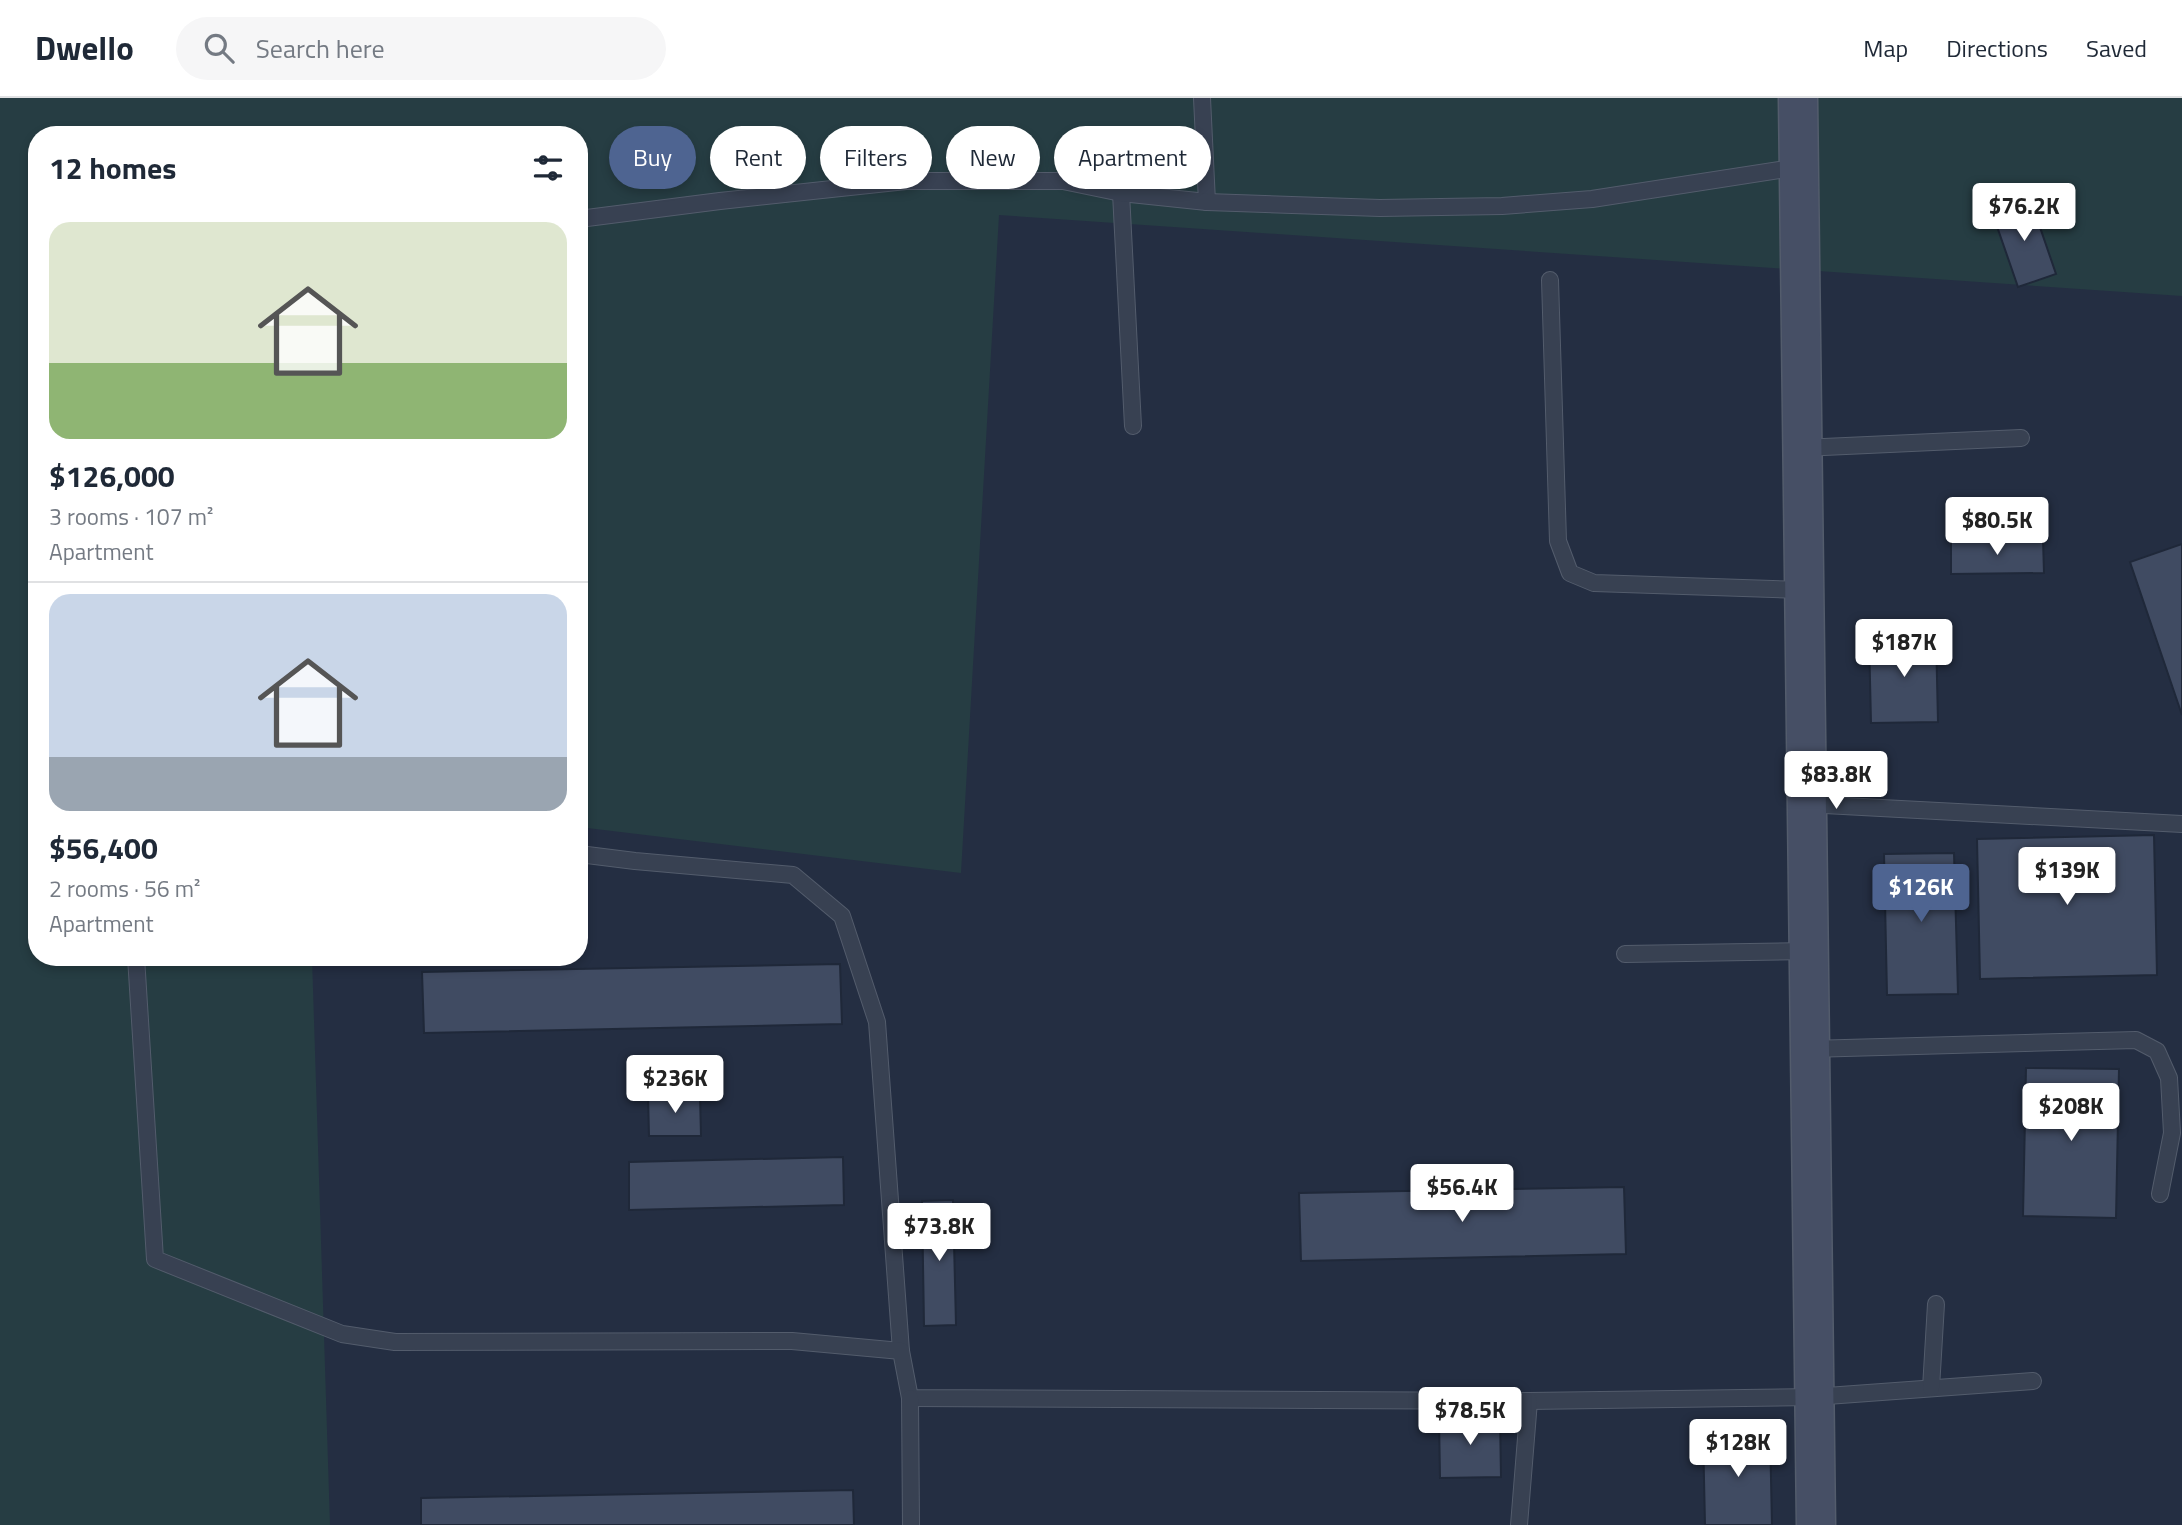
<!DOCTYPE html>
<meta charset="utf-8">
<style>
body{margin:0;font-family:"Titillium Web",sans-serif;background:#f6f6f7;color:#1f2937;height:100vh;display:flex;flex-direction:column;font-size:26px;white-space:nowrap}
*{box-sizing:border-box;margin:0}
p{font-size:23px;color:#747a83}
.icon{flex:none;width:38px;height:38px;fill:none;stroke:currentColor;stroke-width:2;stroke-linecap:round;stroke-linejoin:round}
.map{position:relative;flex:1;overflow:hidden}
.details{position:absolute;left:28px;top:28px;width:560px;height:840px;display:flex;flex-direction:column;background:#fff;border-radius:28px;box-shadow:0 4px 10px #0003}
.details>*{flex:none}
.banner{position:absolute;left:609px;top:28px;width:665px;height:63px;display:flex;gap:14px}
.price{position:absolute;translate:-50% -60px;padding:0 16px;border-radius:7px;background:#fff;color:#222;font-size:23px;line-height:46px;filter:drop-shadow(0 2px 4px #0008)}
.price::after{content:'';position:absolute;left:50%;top:42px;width:21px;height:16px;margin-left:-10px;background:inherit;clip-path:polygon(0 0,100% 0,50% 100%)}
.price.active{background:#4e6491;color:#fff}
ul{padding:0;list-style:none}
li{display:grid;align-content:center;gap:14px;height:371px;padding:0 21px}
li+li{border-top:2px solid #e0e1e3}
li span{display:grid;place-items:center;height:217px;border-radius:21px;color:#555}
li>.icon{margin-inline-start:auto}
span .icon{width:126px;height:126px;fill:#fffc;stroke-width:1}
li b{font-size:30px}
h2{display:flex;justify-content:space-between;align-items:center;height:84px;padding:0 21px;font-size:30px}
.chip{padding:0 24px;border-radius:32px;background:#fff;box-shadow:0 4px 10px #0003;font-size:24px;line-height:63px}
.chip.active{background:#4e6491;color:#fff}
header{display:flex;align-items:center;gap:42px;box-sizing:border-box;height:98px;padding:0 35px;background:#fff;border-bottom:2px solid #e0e1e3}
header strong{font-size:33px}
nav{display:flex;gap:38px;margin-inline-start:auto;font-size:24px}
.search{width:490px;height:63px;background:#f6f6f7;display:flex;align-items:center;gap:18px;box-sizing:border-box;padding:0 24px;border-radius:38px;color:#747a83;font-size:26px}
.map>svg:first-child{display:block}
.green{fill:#263d43}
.building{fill:#404b62;stroke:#1f2839;stroke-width:2}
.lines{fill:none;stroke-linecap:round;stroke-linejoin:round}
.lane-casing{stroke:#535c6c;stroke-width:18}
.secondary-casing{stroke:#535c6c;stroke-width:41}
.lane{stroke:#384152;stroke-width:16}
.secondary{stroke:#464f65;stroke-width:38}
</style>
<header>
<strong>Dwello</strong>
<div class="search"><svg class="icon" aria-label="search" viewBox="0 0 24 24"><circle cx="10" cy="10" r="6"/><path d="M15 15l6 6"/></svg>Search here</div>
<nav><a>Map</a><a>Directions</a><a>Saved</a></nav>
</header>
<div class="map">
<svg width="2182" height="1427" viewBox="0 0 2182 1427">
<rect width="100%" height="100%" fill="#242e42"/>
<polygon class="green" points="0,0 2182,0 2182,198 999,117 961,775 579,729 579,37 37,37 37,859 312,859 330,1427 0,1427"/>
<g class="building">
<polygon points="2030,100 2056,176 2018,189 1992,114"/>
<polygon points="2043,441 2044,475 1951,476 1951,443"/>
<polygon points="2182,446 2182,617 2130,464"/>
<polygon points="1936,537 1938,624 1871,625 1869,539"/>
<polygon points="2154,737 2157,877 1980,881 1977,741"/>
<polygon points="1954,755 1958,896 1887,897 1884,756"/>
<polygon points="840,866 842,926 424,935 422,874"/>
<polygon points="2026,970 2119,971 2116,1120 2023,1118"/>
<polygon points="700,996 701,1038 649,1038 648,997"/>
<polygon points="843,1059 844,1107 629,1112 629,1064"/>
<polygon points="1624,1089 1626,1156 1301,1163 1299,1095"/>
<polygon points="953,1102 956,1227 924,1228 922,1103"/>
<polygon points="1500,1318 1501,1379 1440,1380 1439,1320"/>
<polygon points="1770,1334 1772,1427 1705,1427 1703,1335"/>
<polygon points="853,1392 854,1427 421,1427 421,1400"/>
</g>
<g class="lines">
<defs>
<g id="lane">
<polyline points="1202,0 1207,104"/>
<polyline points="1121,95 1133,328"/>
<polyline points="579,121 720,103 906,83 1063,83 1121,95 1207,104 1380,110 1502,108 1592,101 1799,69"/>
<polyline points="1550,182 1558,443 1570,475 1594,485 1804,492"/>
<polyline points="1802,350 2021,340"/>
<polyline points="1806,706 2182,726"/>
<polyline points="579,756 635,763 793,777 842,818 877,924 901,1253"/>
<polyline points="1625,856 1808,853"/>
<polyline points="136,859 155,1161 342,1236 395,1244 792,1243 901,1253 910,1300 1529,1303 1813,1299 2033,1283"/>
<polyline points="1809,951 2136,942 2157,953 2169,980 2172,1035 2160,1096"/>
<polyline points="1931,1290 1936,1206"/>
<polyline points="910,1300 911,1427"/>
<polyline points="1519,1427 1529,1303"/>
</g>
<polyline id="secondary" points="1798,0 1816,1427"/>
</defs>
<use href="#lane" class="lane-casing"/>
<use href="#secondary" class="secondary-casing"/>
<use href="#lane" class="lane"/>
<use href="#secondary" class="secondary"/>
</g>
</svg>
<b class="price" style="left:2024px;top:145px">$76.2K</b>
<b class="price" style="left:1997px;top:459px">$80.5K</b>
<b class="price" style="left:1904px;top:581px">$187K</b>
<b class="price" style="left:1836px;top:713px">$83.8K</b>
<b class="price" style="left:2067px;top:809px">$139K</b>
<b class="price active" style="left:1921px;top:826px">$126K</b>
<b class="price" style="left:675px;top:1017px">$236K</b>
<b class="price" style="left:2071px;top:1045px">$208K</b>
<b class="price" style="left:1462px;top:1126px">$56.4K</b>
<b class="price" style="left:939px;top:1165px">$73.8K</b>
<b class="price" style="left:1470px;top:1349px">$78.5K</b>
<b class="price" style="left:1738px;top:1381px">$128K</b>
<div class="banner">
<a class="chip active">Buy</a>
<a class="chip">Rent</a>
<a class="chip">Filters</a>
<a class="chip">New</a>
<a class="chip">Apartment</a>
</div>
<section class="details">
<h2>12 homes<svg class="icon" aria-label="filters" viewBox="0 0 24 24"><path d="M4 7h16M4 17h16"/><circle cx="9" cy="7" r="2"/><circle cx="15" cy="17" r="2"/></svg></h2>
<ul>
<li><span style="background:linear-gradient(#dfe7d0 65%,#8fb573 0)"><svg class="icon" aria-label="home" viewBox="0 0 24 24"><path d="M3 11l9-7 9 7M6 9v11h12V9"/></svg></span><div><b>$126,000</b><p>3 rooms · 107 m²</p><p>Apartment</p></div></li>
<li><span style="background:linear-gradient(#c9d6e8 75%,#9aa5b1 0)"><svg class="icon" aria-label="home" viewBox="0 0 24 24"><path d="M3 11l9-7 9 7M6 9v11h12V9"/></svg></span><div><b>$56,400</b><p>2 rooms · 56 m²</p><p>Apartment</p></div></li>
</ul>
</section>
</div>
